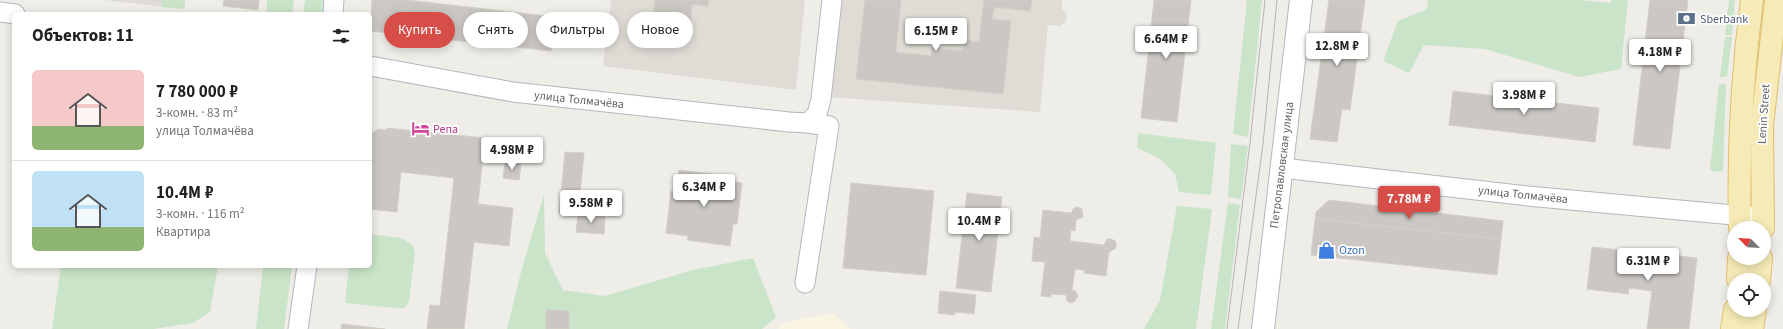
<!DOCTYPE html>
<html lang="ru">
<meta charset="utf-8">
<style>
body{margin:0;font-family:"Source Sans 3",sans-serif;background:#f2f2f2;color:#202124;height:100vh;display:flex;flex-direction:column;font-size:15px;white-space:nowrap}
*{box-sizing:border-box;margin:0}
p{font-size:13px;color:#757577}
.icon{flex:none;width:22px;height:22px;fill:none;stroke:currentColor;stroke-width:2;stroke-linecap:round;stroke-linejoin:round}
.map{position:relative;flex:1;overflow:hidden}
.side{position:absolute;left:12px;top:12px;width:360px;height:256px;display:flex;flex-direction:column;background:#fff;border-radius:6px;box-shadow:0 2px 10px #0003}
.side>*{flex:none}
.banner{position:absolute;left:384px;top:12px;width:380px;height:36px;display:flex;gap:8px}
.needle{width:26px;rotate:294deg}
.buttons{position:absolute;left:1727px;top:221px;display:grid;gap:8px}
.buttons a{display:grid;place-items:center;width:44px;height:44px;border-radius:50%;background:#fff;box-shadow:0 2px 10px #0003;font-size:20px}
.price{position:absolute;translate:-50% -34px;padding:0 9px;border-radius:4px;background:#fff;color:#222;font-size:13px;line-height:26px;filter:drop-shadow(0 1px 2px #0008)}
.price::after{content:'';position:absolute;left:50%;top:24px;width:12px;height:9px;margin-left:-6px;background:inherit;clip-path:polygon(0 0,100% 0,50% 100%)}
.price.selected{background:#d64e47;color:#fff}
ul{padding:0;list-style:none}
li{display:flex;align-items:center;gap:12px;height:100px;padding:0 20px}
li+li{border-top:1px solid #e0e0e0}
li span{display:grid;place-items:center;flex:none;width:112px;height:80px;border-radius:6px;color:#555}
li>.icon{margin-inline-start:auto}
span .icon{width:48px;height:48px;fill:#fffc;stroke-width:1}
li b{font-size:17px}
h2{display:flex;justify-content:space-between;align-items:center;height:48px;padding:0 20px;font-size:17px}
.pill{padding:0 14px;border-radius:18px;background:#fff;box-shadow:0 2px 10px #0003;font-size:14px;line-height:36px}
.pill.selected{background:#d64e47;color:#fff}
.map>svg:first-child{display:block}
.commercial{fill:#faf4e2}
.education{fill:#dfdcd6}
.green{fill:#c9e4c8}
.building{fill:#cbc8c4;stroke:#d3cfc7}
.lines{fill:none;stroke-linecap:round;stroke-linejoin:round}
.minor-casing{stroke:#b5b7bb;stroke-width:21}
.tertiary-casing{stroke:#b5b7bb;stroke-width:24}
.primary-casing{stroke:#e2be6f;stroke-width:24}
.minor{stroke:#fff;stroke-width:19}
.tertiary{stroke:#fff;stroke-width:22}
.primary{stroke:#f6eab6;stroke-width:22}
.tram{stroke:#b3b4b4;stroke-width:1}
.labels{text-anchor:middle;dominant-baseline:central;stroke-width:3.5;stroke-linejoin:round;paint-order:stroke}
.service-label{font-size:12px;fill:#4e5e75;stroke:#fff;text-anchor:start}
.street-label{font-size:12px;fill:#5f6266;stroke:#fff}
.hotel-label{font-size:12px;fill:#b23c85;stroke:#fff;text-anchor:start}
.shop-label{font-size:12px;fill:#366cbe;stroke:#fff;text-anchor:start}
</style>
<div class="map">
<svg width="1783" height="329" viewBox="0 0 1783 329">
<rect width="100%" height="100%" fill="#efede8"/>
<polygon class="commercial" points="833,313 850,329 777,329 786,322"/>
<g class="education">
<polygon points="104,0 185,0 184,9"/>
<polygon points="611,0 805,0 796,90 603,66"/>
<polygon points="839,0 1062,0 1062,9 1066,13 1067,18 1064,23 1060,26 1048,25 1040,112 827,97"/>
</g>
<g class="green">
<polygon points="162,0 185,0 184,9 162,7"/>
<polygon points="267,0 294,0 292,14 266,14"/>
<polygon points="305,0 323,0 322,14 303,14"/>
<polygon points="1247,0 1262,0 1248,137 1233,134"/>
<polygon points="1428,0 1579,0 1611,3 1611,0 1628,0 1621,69 1579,77 1485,49 1424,45 1409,73 1383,61 1398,21 1427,9"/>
<polygon points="1729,0 1735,0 1732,35 1725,35"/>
<polygon points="1725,37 1732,37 1727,77 1720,77"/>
<path d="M1719 84H1726L1723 171C1718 172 1713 172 1710 169Z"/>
<polygon points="1138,133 1216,143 1211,195 1179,192 1175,174 1159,158 1137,148"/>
<polygon points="1231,144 1248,146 1241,199 1228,197"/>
<polygon points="544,194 545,253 563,290 605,296 693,270 753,258 776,317 762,329 507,329 521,272"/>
<polygon points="1228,203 1240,205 1225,329 1211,329"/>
<polygon points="1177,206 1212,209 1196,329 1144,329 1160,300"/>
<polygon points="370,234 401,238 413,245 415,253 409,302 405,308 397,308 345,303 349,266 370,266"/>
<polygon points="61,266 218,266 210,312 193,323 153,329 52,329"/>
<polygon points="263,266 292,266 284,329 256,329"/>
</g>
<g class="building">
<polygon points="224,0 259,0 258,10 223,6"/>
<polygon points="372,0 407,0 555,17 551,51 370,31"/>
<polygon points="655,0 709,0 708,6 692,4 689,35 652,32"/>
<polygon points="865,0 901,0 896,52 931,56 932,48 963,51 964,40 979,42 984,0 1032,0 1030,11 994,7 992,19 1011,21 1003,94 856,79"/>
<polygon points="1154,0 1191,0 1177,122 1141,118"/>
<polygon points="1329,0 1365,0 1350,110 1342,109 1337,142 1310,139"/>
<polygon points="1650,0 1688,0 1670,149 1633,145"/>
<polygon points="1453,91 1599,108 1595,142 1449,125"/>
<polygon points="387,128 485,138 478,204 513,208 509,246 474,242 464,329 427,329 430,305 440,306 454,178 401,172 397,212 370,209 370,135 378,129 387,130"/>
<polygon points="565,152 584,153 578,214 559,213"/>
<polygon points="505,162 521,164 519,180 503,178"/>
<polygon points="679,170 720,175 720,180 742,183 737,224 733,224 730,246 687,240 688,236 666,233 671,191 676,192"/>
<polygon points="851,183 934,191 926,275 843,268"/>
<polygon points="967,193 1002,197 991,292 956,288"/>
<polygon points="1329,200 1503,221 1501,239 1315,219 1316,212"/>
<polygon points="1078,207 1082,209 1083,217 1076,220 1075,231 1071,230 1070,241 1104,245 1107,239 1111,239 1115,241 1116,244 1116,248 1109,252 1106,276 1084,273 1084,270 1075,269 1072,290 1076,292 1078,296 1074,302 1070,303 1067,301 1066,295 1051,294 1051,297 1041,296 1045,262 1032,261 1034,237 1040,238 1043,210 1071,213 1074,208"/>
<polygon points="578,214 605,217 604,234 576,232"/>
<polygon points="1315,219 1501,239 1497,275 1311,255"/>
<polygon points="1592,247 1697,258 1689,329 1647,329 1652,291 1629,288 1628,294 1587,289"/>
<polygon points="940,291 976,295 974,314 955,312 955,315 938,313"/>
<polygon points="546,310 569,311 569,329 546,329"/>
<polygon points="342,324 385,329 341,329"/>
</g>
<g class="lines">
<defs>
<g id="minor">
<polyline points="0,12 15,14"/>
<polyline points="333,14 334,0"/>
<polyline points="370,66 513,92 789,122 808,123 817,114 821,99 832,0"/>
<polyline points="1282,168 1528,196 1755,217"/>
<polyline points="805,283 829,126 808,123"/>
<polyline points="298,329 307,266"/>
</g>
<polyline id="tertiary" points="1263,329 1301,0"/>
<g id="primary">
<path d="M1740 228C1738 152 1742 76 1752 0"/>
<polyline points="1763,228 1762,126 1776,0"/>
<polyline points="1738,280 1739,258"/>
<polyline points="1759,280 1761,258"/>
<polyline points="1732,329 1735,310"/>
<polyline points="1752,329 1755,310"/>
</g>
</defs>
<use href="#minor" class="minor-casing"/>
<use href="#tertiary" class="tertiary-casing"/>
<use href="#primary" class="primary-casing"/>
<use href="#minor" class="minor"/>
<use href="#tertiary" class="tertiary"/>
<use href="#primary" class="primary"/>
<g class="tram">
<polyline points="1227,329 1250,143 1265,0"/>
<polyline points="1238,329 1263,144 1277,0"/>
</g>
</g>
<defs>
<symbol id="bank-bare" viewBox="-9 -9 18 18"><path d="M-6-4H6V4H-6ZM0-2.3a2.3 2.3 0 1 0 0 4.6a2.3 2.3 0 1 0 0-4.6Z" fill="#5c6f8a" stroke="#fff" stroke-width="2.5" paint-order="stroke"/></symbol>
<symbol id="hotel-bare" viewBox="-9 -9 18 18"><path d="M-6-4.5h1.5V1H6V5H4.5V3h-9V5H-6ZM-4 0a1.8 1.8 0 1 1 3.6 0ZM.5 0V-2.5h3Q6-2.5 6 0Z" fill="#d1479c" stroke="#fff" stroke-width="2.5" paint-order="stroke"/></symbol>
<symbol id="shop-bare" viewBox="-9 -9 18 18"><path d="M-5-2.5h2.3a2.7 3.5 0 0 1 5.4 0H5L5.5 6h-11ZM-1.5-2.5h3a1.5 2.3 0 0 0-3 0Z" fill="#3f7fe0" stroke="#fff" stroke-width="2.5" paint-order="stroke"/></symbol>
</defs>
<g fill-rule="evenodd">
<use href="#bank-bare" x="1674" y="6" width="25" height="25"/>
<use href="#hotel-bare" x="408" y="116" width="25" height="25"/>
<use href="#shop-bare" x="1314" y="238" width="25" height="25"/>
</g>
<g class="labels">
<g class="service-label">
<text x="1700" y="19">Sberbank</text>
</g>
<g class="street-label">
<text transform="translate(579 100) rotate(6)">улица Толмачёва</text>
<text transform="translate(1764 114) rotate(-86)">Lenin Street</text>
<text transform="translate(1282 165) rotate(-83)">Петропавловская улица</text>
<text transform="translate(1523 195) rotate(6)">улица Толмачёва</text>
</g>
<g class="hotel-label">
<text x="433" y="129">Репа</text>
</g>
<g class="shop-label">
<text x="1339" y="250">Ozon</text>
</g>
</g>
</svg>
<div class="buttons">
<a><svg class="needle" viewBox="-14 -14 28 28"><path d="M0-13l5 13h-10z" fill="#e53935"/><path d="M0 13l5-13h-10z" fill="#757577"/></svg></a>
<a><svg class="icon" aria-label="locate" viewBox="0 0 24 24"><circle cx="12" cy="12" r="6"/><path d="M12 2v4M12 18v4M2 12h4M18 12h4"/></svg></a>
</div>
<b class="price" style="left:936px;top:52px">6.15M ₽</b>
<b class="price" style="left:1166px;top:60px">6.64M ₽</b>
<b class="price" style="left:1337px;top:67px">12.8M ₽</b>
<b class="price" style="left:1660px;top:73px">4.18M ₽</b>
<b class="price" style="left:1524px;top:116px">3.98M ₽</b>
<b class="price" style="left:512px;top:171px">4.98M ₽</b>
<b class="price" style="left:704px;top:208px">6.34M ₽</b>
<b class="price selected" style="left:1409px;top:220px">7.78M ₽</b>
<b class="price" style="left:591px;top:224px">9.58M ₽</b>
<b class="price" style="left:979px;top:242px">10.4M ₽</b>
<b class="price" style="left:1648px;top:282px">6.31M ₽</b>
<div class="banner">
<a class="pill selected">Купить</a>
<a class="pill">Снять</a>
<a class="pill">Фильтры</a>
<a class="pill">Новое</a>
</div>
<section class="side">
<h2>Объектов: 11<svg class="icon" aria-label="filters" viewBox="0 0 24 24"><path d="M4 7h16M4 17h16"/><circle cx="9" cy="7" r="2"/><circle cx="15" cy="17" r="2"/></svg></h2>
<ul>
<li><span style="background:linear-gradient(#f6c9c9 70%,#8fb573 0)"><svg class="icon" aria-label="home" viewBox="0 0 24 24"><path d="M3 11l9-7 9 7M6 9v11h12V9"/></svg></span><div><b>7 780 000 ₽</b><p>3-комн. · 83 m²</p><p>улица Толмачёва</p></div></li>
<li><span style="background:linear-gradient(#bfe0f5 70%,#8fb573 0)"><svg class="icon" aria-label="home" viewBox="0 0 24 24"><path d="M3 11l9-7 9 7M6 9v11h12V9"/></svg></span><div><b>10.4M ₽</b><p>3-комн. · 116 m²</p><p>Квартира</p></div></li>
</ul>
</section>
</div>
